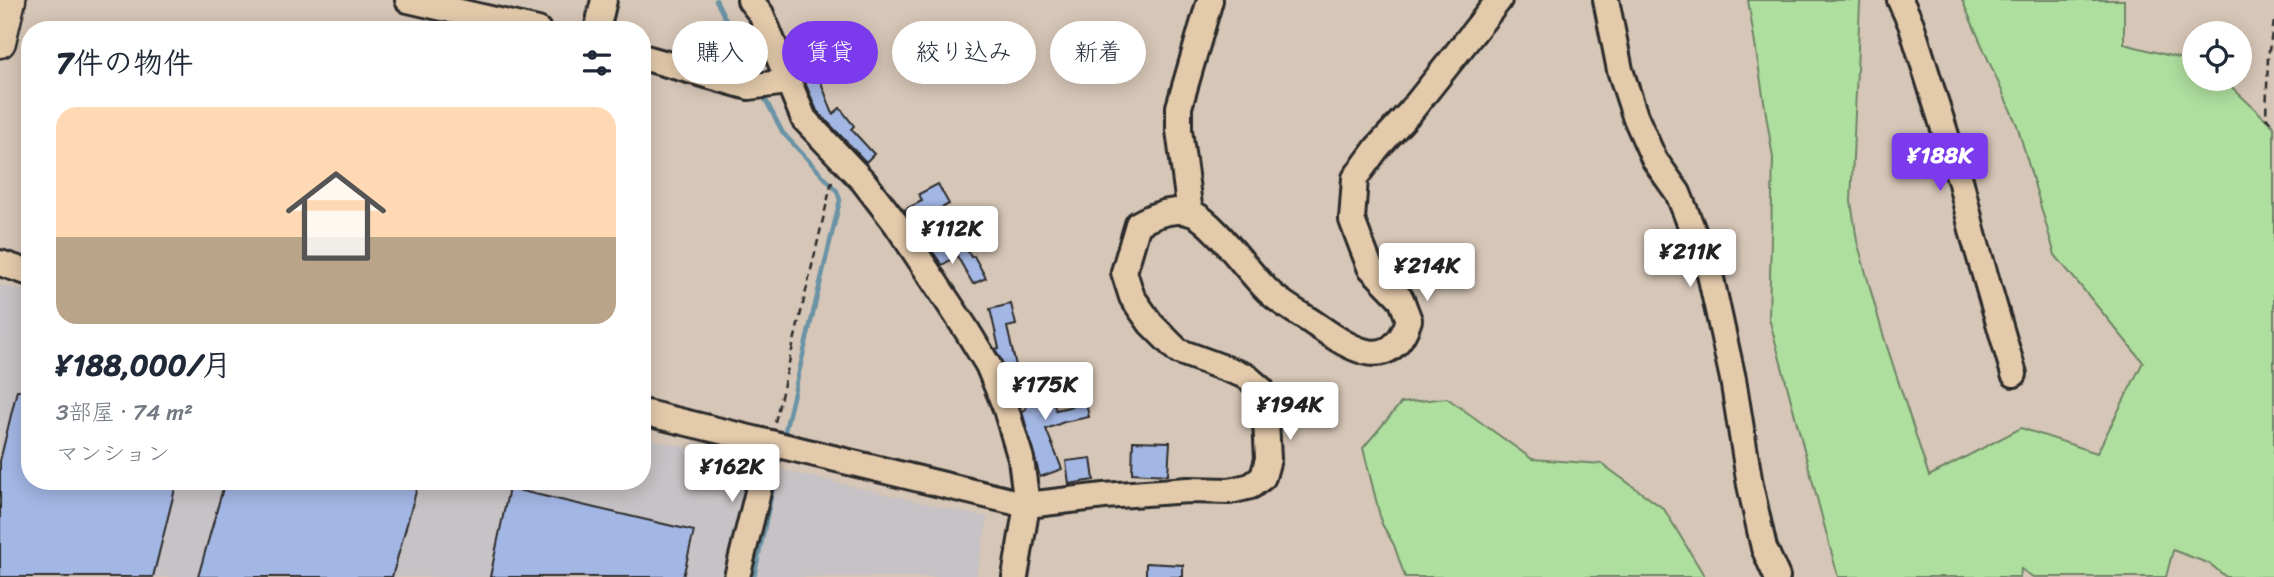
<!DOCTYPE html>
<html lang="ja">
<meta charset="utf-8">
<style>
body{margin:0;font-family:Sriracha,"Klee One",sans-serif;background:#f6f6f7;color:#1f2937;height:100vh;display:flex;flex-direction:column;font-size:26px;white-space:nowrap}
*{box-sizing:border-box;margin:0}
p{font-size:23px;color:#747a83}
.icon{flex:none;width:38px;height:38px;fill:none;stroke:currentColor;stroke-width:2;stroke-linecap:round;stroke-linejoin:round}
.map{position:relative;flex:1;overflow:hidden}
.sheet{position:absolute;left:21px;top:21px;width:630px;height:469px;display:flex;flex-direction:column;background:#fff;border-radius:28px;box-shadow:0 4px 18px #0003}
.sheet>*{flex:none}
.hud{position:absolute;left:672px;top:21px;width:665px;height:63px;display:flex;gap:14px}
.tools{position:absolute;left:2182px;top:21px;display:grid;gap:14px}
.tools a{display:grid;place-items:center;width:70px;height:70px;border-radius:50%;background:#fff;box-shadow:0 4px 18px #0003;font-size:35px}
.price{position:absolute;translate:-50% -60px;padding:0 16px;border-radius:7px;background:#fff;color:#222;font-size:23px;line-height:46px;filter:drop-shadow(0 2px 4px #0008)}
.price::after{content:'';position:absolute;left:50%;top:42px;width:21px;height:16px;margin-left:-10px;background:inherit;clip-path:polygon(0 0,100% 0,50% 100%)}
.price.active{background:#7c3aed;color:#fff}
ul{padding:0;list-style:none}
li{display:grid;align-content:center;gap:14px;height:371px;padding:0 35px}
li span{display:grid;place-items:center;height:217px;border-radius:21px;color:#555}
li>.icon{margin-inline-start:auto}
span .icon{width:126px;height:126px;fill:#fffc;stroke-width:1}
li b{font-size:30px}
h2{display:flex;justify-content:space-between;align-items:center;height:84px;padding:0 35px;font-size:30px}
.chip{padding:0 24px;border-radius:32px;background:#fff;box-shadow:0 4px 18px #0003;font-size:24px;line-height:63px}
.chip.active{background:#7c3aed;color:#fff}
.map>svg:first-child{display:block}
.built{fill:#c7c2c5}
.green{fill:#afdf9f;stroke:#6d8565;stroke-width:2}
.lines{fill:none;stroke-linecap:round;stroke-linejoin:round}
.stream{stroke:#6a93a5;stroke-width:4.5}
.building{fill:#a3b7e5;stroke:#2b2b2b;stroke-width:2}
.minor-casing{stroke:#2b2b2b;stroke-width:30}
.major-casing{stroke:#2b2b2b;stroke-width:35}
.path{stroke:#2b2b2b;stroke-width:2.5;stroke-dasharray:7 5;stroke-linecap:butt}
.minor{stroke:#e3caab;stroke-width:24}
.major{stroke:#e3caab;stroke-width:30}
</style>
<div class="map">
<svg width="2274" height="577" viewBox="0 0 2274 577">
<rect width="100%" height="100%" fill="#d6c6b7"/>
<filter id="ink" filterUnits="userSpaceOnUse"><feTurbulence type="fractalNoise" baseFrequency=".0143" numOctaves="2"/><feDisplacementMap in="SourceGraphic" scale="14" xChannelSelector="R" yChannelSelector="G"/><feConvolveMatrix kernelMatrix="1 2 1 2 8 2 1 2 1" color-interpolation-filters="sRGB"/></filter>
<g filter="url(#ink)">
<polygon class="built" points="0,285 30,292 30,481 642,481 642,437 988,518 976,577 0,577"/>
<g class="green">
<polygon points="1748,0 1862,0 1860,3 1851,201 1857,241 1882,331 1929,476 2021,428 2097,453 2143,362 2055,255 2017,125 1962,0 2124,0 2124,44 2194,62 2194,79 2223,79 2274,127 2274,577 2226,577 2210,564 2173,550 2166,577 2033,577 2021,569 2020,577 1838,577 1769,318 1773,158"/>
<polygon points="1447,398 1532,459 1602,464 1664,509 1705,577 1405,577 1394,545 1382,524 1363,448 1401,403"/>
</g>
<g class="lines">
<g class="stream">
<polyline points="716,0 755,79"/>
<polyline points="762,93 783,133 837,191 840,200 783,439"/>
<polyline points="754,577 780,455"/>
</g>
</g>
<g class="building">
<polygon points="808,48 833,114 840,108 854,126 851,129 874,154 866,162 817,111 793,54"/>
<polygon points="938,184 949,204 923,218 936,242 955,230 971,257 974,256 986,278 973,284 957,256 942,265 904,210 922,201 919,194"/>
<polygon points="1011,304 1016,325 1007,327 1016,366 1005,368 995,349 999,348 990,309"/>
<polygon points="1040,373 1046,399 1051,397 1056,410 1086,403 1089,417 1064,422 1046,429 1062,469 1040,477 1022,411 1026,409 1019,378"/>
<polygon points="17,390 30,391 30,481 177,481 153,577 0,577 0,461"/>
<polygon points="1133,441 1170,442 1168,475 1132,473"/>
<polygon points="1091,458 1094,480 1069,484 1066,461"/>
<polygon points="225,481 419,481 392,577 198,577"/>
<polygon points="509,488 694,531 683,577 490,577"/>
<polygon points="1146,563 1183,565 1183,577 1146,577"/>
</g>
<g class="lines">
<defs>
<g id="minor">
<polyline points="408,0 538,30"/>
<polyline points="750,0 761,14 804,119 864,182 897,225 966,329 988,365 1005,406 1021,459 1027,505 1015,577"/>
<polyline points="1606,0 1620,70 1635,116 1654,159 1678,193 1710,274 1733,379 1750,485 1764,548 1777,577"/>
<polyline points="1900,0 1911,24 1961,183 1973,234 2014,374"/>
<polyline points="597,30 604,0"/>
<polyline points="642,57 749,87 787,82"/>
<polyline points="1190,213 1179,130 1179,107 1210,0"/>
<polyline points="0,263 30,273"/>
<path d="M642 412 1027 505 1104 496 1188 490 1230 491 1251 486 1263 477 1268 459 1265 401 1261 389 1246 376 1178 351 1151 324 1132 297 1124 272 1138 224C1154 215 1175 206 1194 214 1216 225 1248 272 1268 291 1280 303 1297 312 1312 322 1346 345 1389 379 1409 320L1401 299 1370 267 1361 244 1352 220 1355 178 1377 148 1411 111 1499 0"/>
<polyline points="737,577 770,443"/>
</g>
<polyline id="major" points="0,42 10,0"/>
</defs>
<use href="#minor" class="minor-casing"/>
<use href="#major" class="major-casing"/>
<g class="path">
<polyline points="2274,22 2268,56 2266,118 2274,125"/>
<polyline points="775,422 833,177"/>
</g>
<use href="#minor" class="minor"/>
<use href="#major" class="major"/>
</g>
</g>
</svg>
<div class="tools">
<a><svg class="icon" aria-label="locate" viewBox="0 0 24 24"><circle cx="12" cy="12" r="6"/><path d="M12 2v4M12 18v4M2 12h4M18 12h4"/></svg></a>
</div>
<b class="price active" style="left:1940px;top:193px">¥188K</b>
<b class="price" style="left:952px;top:266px">¥112K</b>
<b class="price" style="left:1690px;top:289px">¥211K</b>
<b class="price" style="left:1427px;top:303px">¥214K</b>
<b class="price" style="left:1045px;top:422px">¥175K</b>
<b class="price" style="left:1290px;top:442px">¥194K</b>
<b class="price" style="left:732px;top:504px">¥162K</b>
<div class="hud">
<a class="chip">購入</a>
<a class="chip active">賃貸</a>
<a class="chip">絞り込み</a>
<a class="chip">新着</a>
</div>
<section class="sheet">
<h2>7件の物件<svg class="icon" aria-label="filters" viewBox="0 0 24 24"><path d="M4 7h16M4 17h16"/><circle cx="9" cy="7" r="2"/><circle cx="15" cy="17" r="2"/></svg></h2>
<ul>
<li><span style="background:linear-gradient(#ffd9b3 60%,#b9a48a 0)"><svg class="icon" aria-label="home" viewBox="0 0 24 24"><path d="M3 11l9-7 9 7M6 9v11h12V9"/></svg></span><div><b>¥188,000/月</b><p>3部屋 · 74 m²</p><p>マンション</p></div></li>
</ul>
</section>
</div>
